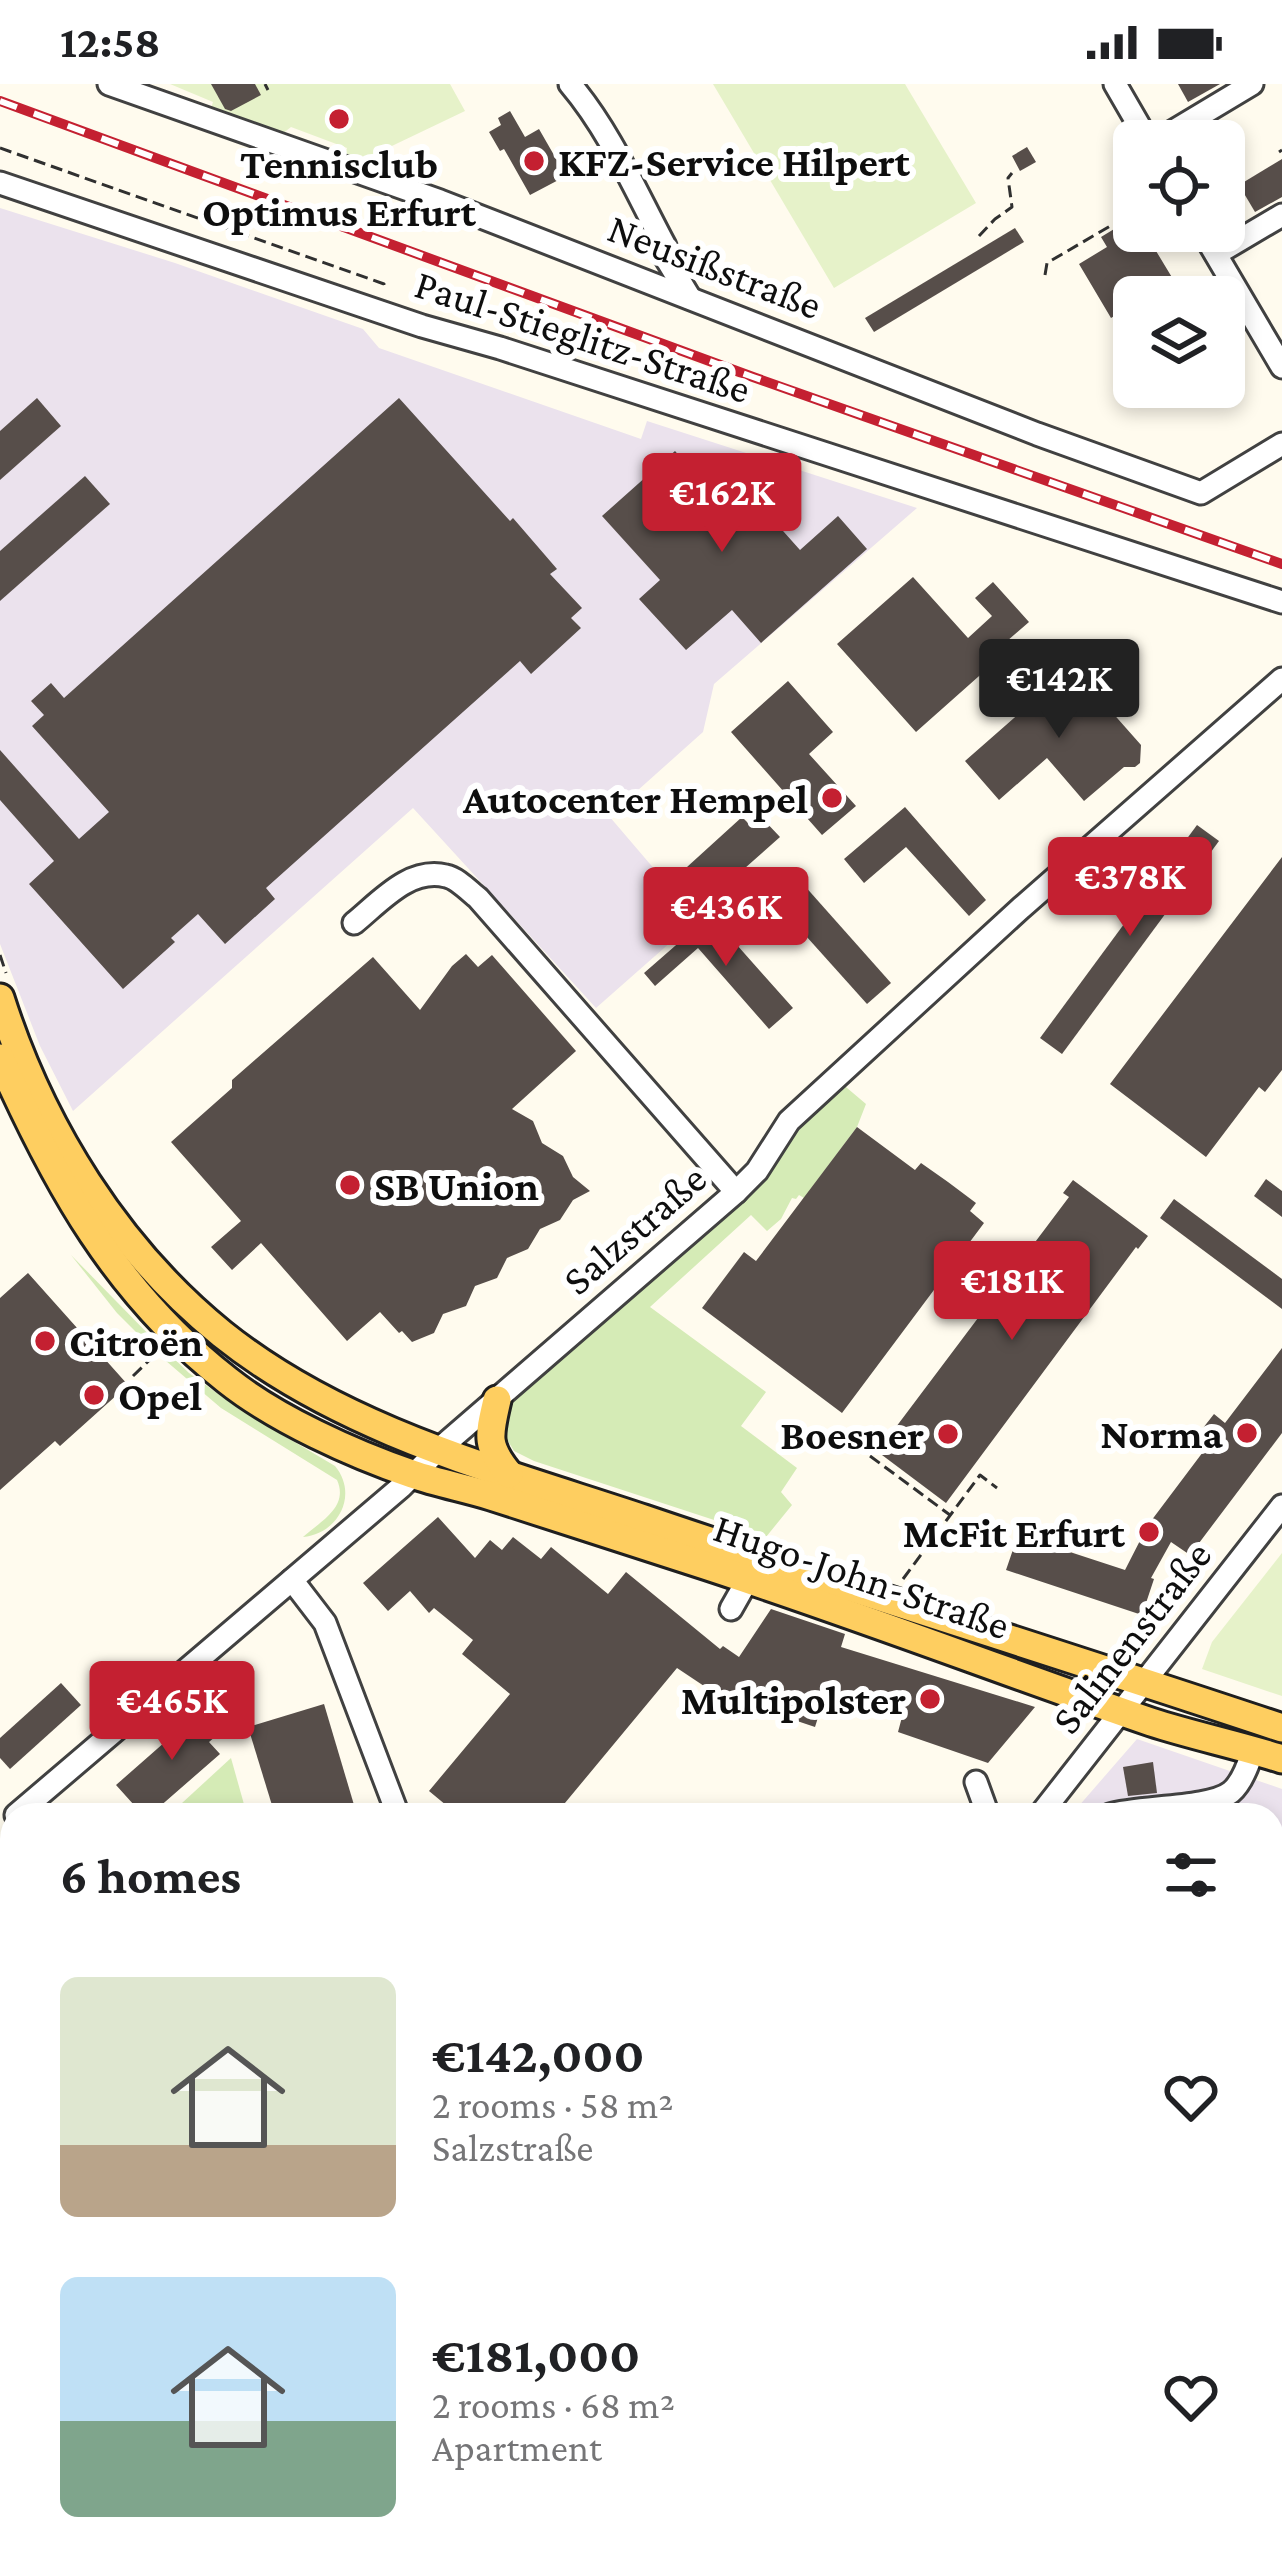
<!DOCTYPE html>
<meta charset="utf-8">
<style>
body{margin:0;font-family:"Crimson Pro",serif;background:#f2f2f2;color:#202124;height:100vh;display:flex;flex-direction:column;font-size:45px;white-space:nowrap}
*{box-sizing:border-box;margin:0}
p{font-size:39px;color:#757577}
.icon{flex:none;width:66px;height:66px;fill:none;stroke:currentColor;stroke-width:2;stroke-linecap:round;stroke-linejoin:round}
.map{position:relative;flex:1;overflow:hidden}
.side{position:absolute;left:0px;top:1719px;width:1284px;height:768px;display:flex;flex-direction:column;background:#fff;border-radius:36px 36px 0 0;box-shadow:0 6px 18px #0003}
.side>*{flex:none}
.fabs{position:absolute;left:1113px;top:36px;display:grid;gap:24px}
.fabs a{display:grid;place-items:center;width:132px;height:132px;border-radius:18px;background:#fff;box-shadow:0 6px 18px #0003;font-size:60px}
.price{position:absolute;translate:-50% -102px;padding:0 27px;border-radius:12px;background:#c42031;color:#fff;font-size:39px;line-height:78px;filter:drop-shadow(0 3px 6px #0008)}
.price::after{content:'';position:absolute;left:50%;top:72px;width:36px;height:27px;margin-left:-18px;background:inherit;clip-path:polygon(0 0,100% 0,50% 100%)}
.price.selected{background:#222;color:#fff}
ul{padding:0;list-style:none}
li{display:flex;align-items:center;gap:36px;height:300px;padding:0 60px}
li span{display:grid;place-items:center;flex:none;width:336px;height:240px;border-radius:18px;color:#555}
li>.icon{margin-inline-start:auto}
span .icon{width:144px;height:144px;fill:#fffc;stroke-width:1}
li b{font-size:51px}
h2{display:flex;justify-content:space-between;align-items:center;height:144px;padding:0 60px;font-size:51px}
.status{display:flex;justify-content:space-between;align-items:center;height:84px;padding:0 60px;background:#fff;direction:ltr}
.status svg{height:33px;fill:currentColor}
.map>svg:first-child{display:block}
.industrial{fill:#ebe2ed}
.green{fill:#d5ebb6}
.pitch{fill:#e6f2c9}
.building{fill:#574e4a}
.lines{fill:none;stroke-linecap:round;stroke-linejoin:round}
.minor-casing{stroke:#414141;stroke-width:27}
.major-casing{stroke:#1f1f1f;stroke-width:33}
.path{stroke:#303030;stroke-width:3;stroke-dasharray:12 6;stroke-linecap:butt}
.minor{stroke:#fff;stroke-width:21}
.major{stroke:#fece60;stroke-width:27}
.rail-casing{stroke:#c42031;stroke-width:10}
.rail{stroke:#fff;stroke-width:6;stroke-dasharray:18;stroke-linecap:butt}
.poi-dot{fill:#c42031;stroke:#fff;stroke-width:4.5}
.labels{text-anchor:middle;dominant-baseline:central;stroke-width:12;stroke-linejoin:round;paint-order:stroke}
.poi-label{font-size:42px;font-weight:bold;fill:#0e0e0e;stroke:#fff;text-anchor:end}
.street-label{font-size:42px;fill:#0e0e0e;stroke:#fff}
</style>
<div class="status"><b>12:58</b><svg viewBox="0 0 49 12"><path d="M0 12V9h3v3zM5 12V6h3v6zM10 12V3h3v9zM15 12V0h3v12zM26 1h20v11H26zM47 4h2v5h-2z"/></svg></div>
<div class="map">
<svg width="1282" height="2487" viewBox="0 0 1282 2487">
<rect width="100%" height="100%" fill="#fffbee"/>
<g class="industrial">
<polygon points="0,124 175,179 363,245 379,264 641,355 647,337 917,424 714,600 703,648 609,732 697,835 596,924 413,724 73,1027 40,962 0,860"/>
<polygon points="1137,1655 1282,1705 1282,2119 1272,2141 1272,1731 1071,1731"/>
<polygon points="1282,2208 1282,2487 1191,2487 1195,2475 1272,2475 1272,2239"/>
<polygon points="704,2475 1126,2475 1121,2487 709,2487"/>
</g>
<g class="green">
<path d="M840 998 866 1020 857 1043 804 1114 799 1111 796 1115 792 1114 781 1135 767 1147 751 1131 650 1223 766 1308 741 1342 797 1384 781 1408 792 1421 766 1453 534 1377 514 1367 505 1352H498L505 1323 773 1083C788 1047 812 1024 840 998Z"/>
<polygon points="103,1139 366,1348 363,1352 290,1313 199,1254 180,1238 129,1183"/>
<polygon points="71,1171 160,1262 155,1267 117,1229"/>
<path d="M165 1266 189 1289 242 1327 335 1382C359 1411 338 1450 303 1453 321 1437 349 1423 337 1396L221 1324 159 1271Z"/>
<polygon points="231,1674 247,1731 169,1731"/>
<polygon points="0,2120 12,2132 12,2475 272,2475 279,2487 0,2487"/>
<polygon points="469,2475 660,2475 666,2487 460,2487"/>
<polygon points="1150,2475 1195,2475 1191,2487 1145,2487"/>
</g>
<g class="pitch">
<polygon points="170,0 450,0 465,27 350,82 343,78 347,64 291,43 277,54 210,27 213,18"/>
<polygon points="713,0 905,0 976,119 834,204"/>
<polygon points="1282,1469 1282,1612 1202,1585 1212,1558"/>
</g>
<g class="building">
<polygon points="211,0 255,0 261,11 231,27 225,25"/>
<polygon points="1178,0 1220,0 1188,18"/>
<polygon points="510,27 525,53 539,45 566,92 530,111 504,65 500,67 489,48 501,41 498,34"/>
<polygon points="1027,63 1036,78 1020,87 1012,72"/>
<polygon points="1282,75 1282,113 1255,128 1239,101"/>
<polygon points="1134,133 1134,147 1167,147 1150,157 1179,205 1166,213 1134,213 1134,220 1111,234 1079,180 1107,163 1101,153"/>
<polygon points="1015,144 1024,158 874,248 865,234"/>
<polygon points="37,314 61,342 0,396 0,347"/>
<polygon points="399,314 510,437 513,434 557,485 550,490 582,524 571,534 581,544 531,590 520,577 266,804 275,815 225,860 198,830 171,854 175,858 123,905 29,800 54,777 0,716 0,666 79,755 109,728 32,642 44,631 31,617 51,599 64,614"/>
<polygon points="675,367 721,419 742,401 800,466 838,432 867,465 761,559 732,526 686,566 639,515 660,496 602,432"/>
<polygon points="85,392 110,420 0,517 0,467"/>
<polygon points="913,493 968,554 992,532 975,514 993,498 1029,538 1000,563 1005,569 916,648 837,560"/>
<polygon points="1072,583 1141,661 1140,679 1135,683 1124,683 1084,717 1047,674 999,716 965,677"/>
<polygon points="788,597 833,648 809,670 856,722 822,751 731,648"/>
<polygon points="905,723 986,816 969,832 906,763 864,799 844,775"/>
<polygon points="760,732 780,753 702,822 676,793 742,733 750,741"/>
<polygon points="1197,741 1219,757 1062,970 1040,954"/>
<polygon points="1282,773 1282,986 1265,1008 1259,1003 1206,1073 1110,1000"/>
<polygon points="795,791 891,899 867,920 771,813"/>
<polygon points="714,828 725,840 721,843 793,924 769,945 698,864 655,902 644,889"/>
<polygon points="466,870 478,883 492,871 576,967 512,1025 533,1037 542,1059 563,1072 573,1093 590,1107 573,1116 560,1136 540,1145 528,1165 507,1174 497,1194 475,1202 466,1222 443,1230 434,1249 412,1258 402,1247 399,1249 380,1228 347,1257 261,1159 232,1186 211,1163 241,1137 171,1058 232,1004 232,996 373,873 420,926 452,882"/>
<polygon points="857,1043 915,1086 921,1079 948,1098 976,1119 970,1127 984,1139 842,1329 702,1224 744,1168 756,1177"/>
<polygon points="1266,1095 1282,1107 1282,1133 1254,1112"/>
<polygon points="1073,1096 1148,1152 1138,1165 1136,1163 946,1419 874,1365 884,1352 887,1355 1069,1113 1063,1109"/>
<polygon points="1174,1115 1282,1195 1282,1225 1160,1134"/>
<polygon points="28,1189 128,1301 60,1362 55,1357 0,1406 0,1214"/>
<polygon points="1282,1264 1282,1349 1190,1471 1171,1458 1151,1494 1154,1495 1142,1531 1006,1486 1018,1451 1125,1486 1148,1441 1215,1352 1203,1344 1214,1330 1225,1339"/>
<polygon points="438,1433 475,1474 490,1456 502,1466 513,1453 541,1475 551,1463 608,1510 626,1488 720,1565 723,1562 739,1573 771,1525 845,1550 841,1563 1035,1623 988,1679 898,1648 902,1633 826,1608 815,1643 716,1610 677,1584 555,1731 458,1731 429,1707 510,1610 462,1570 473,1556 434,1524 429,1529 410,1507 388,1527 363,1499"/>
<polygon points="61,1599 81,1621 10,1685 0,1674 0,1654"/>
<polygon points="197,1617 216,1638 209,1643 216,1652 209,1658 220,1670 150,1731 143,1731 116,1701 190,1636 184,1628"/>
<polygon points="324,1620 357,1731 275,1731 248,1643"/>
<polygon points="1153,1678 1157,1709 1128,1712 1123,1683"/>
</g>
<g class="lines">
<defs>
<g id="minor">
<polyline points="109,0 440,117 1037,350 1201,409 1282,360"/>
<path d="M570 0C610 47 636 108 665 162L664 171 690 214"/>
<polyline points="1115,0 1148,57"/>
<polyline points="1157,57 1252,0"/>
<polyline points="0,99 422,242 500,264 1282,518"/>
<polyline points="1202,147 1282,283"/>
<polyline points="1216,170 1282,131"/>
<path d="M354 839C380 818 409 783 446 792 457 794 469 807 478 814L736 1108"/>
<polyline points="292,1496 325,1539 398,1731"/>
<polyline points="731,1525 748,1495"/>
<polyline points="976,1698 988,1731"/>
<polyline points="16,1731 401,1403 438,1366 736,1108 757,1087 789,1037 1021,824 1282,595"/>
<polyline points="1040,1731 1282,1422"/>
<path d="M1110 1731C1139 1722 1210 1725 1231 1708 1242 1699 1249 1679 1253 1666"/>
<polyline points="1272,2087 1282,2092"/>
<polyline points="1272,2171 1282,2149"/>
<polyline points="432,2487 442,2475"/>
<polyline points="826,2487 833,2475"/>
<polyline points="1074,2487 1081,2475"/>
<polyline points="1132,2487 1137,2475"/>
</g>
<g id="major">
<path d="M0 914C41 1043 117 1165 222 1250 343 1347 500 1387 644 1435 856 1507 1070 1573 1282 1644"/>
<path d="M0 974C56 1100 116 1209 227 1296 276 1335 353 1370 412 1390 438 1399 465 1404 491 1412 557 1433 623 1455 689 1476 845 1526 997 1585 1151 1638 1194 1652 1239 1661 1282 1675"/>
<path d="M497 1316C489 1351 485 1361 509 1390"/>
</g>
</defs>
<use href="#minor" class="minor-casing"/>
<use href="#major" class="major-casing"/>
<g class="path">
<polyline points="265,0 268,6"/>
<polyline points="0,64 384,200 383,204"/>
<polyline points="1279,68 1282,66"/>
<polyline points="979,152 995,135 1012,123 1008,94 1012,89"/>
<polyline points="1045,191 1047,179 1134,128"/>
<polyline points="0,871 6,889"/>
<polyline points="133,1292 159,1267"/>
<polyline points="870,1372 950,1431"/>
<polyline points="903,1495 980,1391 997,1404"/>
<polyline points="1127,1546 1144,1557"/>
<polyline points="0,2237 12,2250"/>
<polyline points="0,2330 12,2379"/>
<polyline points="37,2475 40,2487"/>
<polyline points="177,2475 184,2487"/>
<polyline points="667,2475 673,2487"/>
</g>
<use href="#minor" class="minor"/>
<use href="#major" class="major"/>
<defs>
<g id="rail">
<polyline points="0,17 753,293 1282,480"/>
<polyline points="0,2088 12,2101"/>
<polyline points="302,2475 309,2487"/>
</g>
</defs>
<use href="#rail" class="rail-casing"/>
<use href="#rail" class="rail"/>
</g>
<g class="poi-dot">
<circle cx="339" cy="35" r="12"/>
<circle cx="534" cy="77" r="12"/>
<circle cx="832" cy="714" r="12"/>
<circle cx="350" cy="1101" r="12"/>
<circle cx="45" cy="1257" r="12"/>
<circle cx="94" cy="1311" r="12"/>
<circle cx="1247" cy="1349" r="12"/>
<circle cx="948" cy="1350" r="12"/>
<circle cx="1149" cy="1448" r="12"/>
<circle cx="930" cy="1615" r="12"/>
</g>
<g class="labels">
<g class="poi-label">
<text x="558" y="77" text-anchor="start">KFZ-Service Hilpert</text>
<text x="339" y="79" text-anchor="middle">Tennisclub<tspan x="339" dy="48">Optimus Erfurt</tspan></text>
<text x="808" y="714">Autocenter Hempel</text>
<text x="374" y="1101" text-anchor="start">SB Union</text>
<text x="69" y="1257" text-anchor="start">Citroën</text>
<text x="118" y="1311" text-anchor="start">Opel</text>
<text x="1223" y="1349">Norma</text>
<text x="924" y="1350">Boesner</text>
<text x="1125" y="1448">McFit Erfurt</text>
<text x="906" y="1615">Multipolster</text>
</g>
<g class="street-label">
<text transform="translate(715 182) rotate(21)">Neusißstraße</text>
<text transform="translate(583 252) rotate(18)">Paul-Stieglitz-Straße</text>
<text transform="translate(634 1145) rotate(-41)">Salzstraße</text>
<text transform="translate(862 1492) rotate(19)">Hugo-John-Straße</text>
<text transform="translate(1131 1553) rotate(-52)">Salinenstraße</text>
</g>
</g>
</svg>
<div class="fabs">
<a><svg class="icon" aria-label="locate" viewBox="0 0 24 24"><circle cx="12" cy="12" r="6"/><path d="M12 2v4M12 18v4M2 12h4M18 12h4"/></svg></a>
<a><svg class="icon" aria-label="layers" viewBox="0 0 24 24"><path d="M12 4l9 5-9 5-9-5zM3 14l9 5 9-5"/></svg></a>
</div>
<b class="price" style="left:722px;top:471px">€162K</b>
<b class="price selected" style="left:1059px;top:657px">€142K</b>
<b class="price" style="left:1130px;top:855px">€378K</b>
<b class="price" style="left:726px;top:885px">€436K</b>
<b class="price" style="left:1012px;top:1259px">€181K</b>
<b class="price" style="left:172px;top:1679px">€465K</b>
<section class="side">
<h2>6 homes<svg class="icon" aria-label="filters" viewBox="0 0 24 24"><path d="M4 7h16M4 17h16"/><circle cx="9" cy="7" r="2"/><circle cx="15" cy="17" r="2"/></svg></h2>
<ul>
<li><span style="background:linear-gradient(#dfe7d0 70%,#b9a48a 0)"><svg class="icon" aria-label="home" viewBox="0 0 24 24"><path d="M3 11l9-7 9 7M6 9v11h12V9"/></svg></span><div><b>€142,000</b><p>2 rooms · 58 m²</p><p>Salzstraße</p></div><svg class="icon" aria-label="heart" viewBox="0 0 24 24"><path d="M12 20l-8-8c-3-5 5-10 8-4 3-6 11-1 8 4z"/></svg></li>
<li><span style="background:linear-gradient(#bfe0f5 60%,#7fa58c 0)"><svg class="icon" aria-label="home" viewBox="0 0 24 24"><path d="M3 11l9-7 9 7M6 9v11h12V9"/></svg></span><div><b>€181,000</b><p>2 rooms · 68 m²</p><p>Apartment</p></div><svg class="icon" aria-label="heart" viewBox="0 0 24 24"><path d="M12 20l-8-8c-3-5 5-10 8-4 3-6 11-1 8 4z"/></svg></li>
</ul>
</section>
</div>
